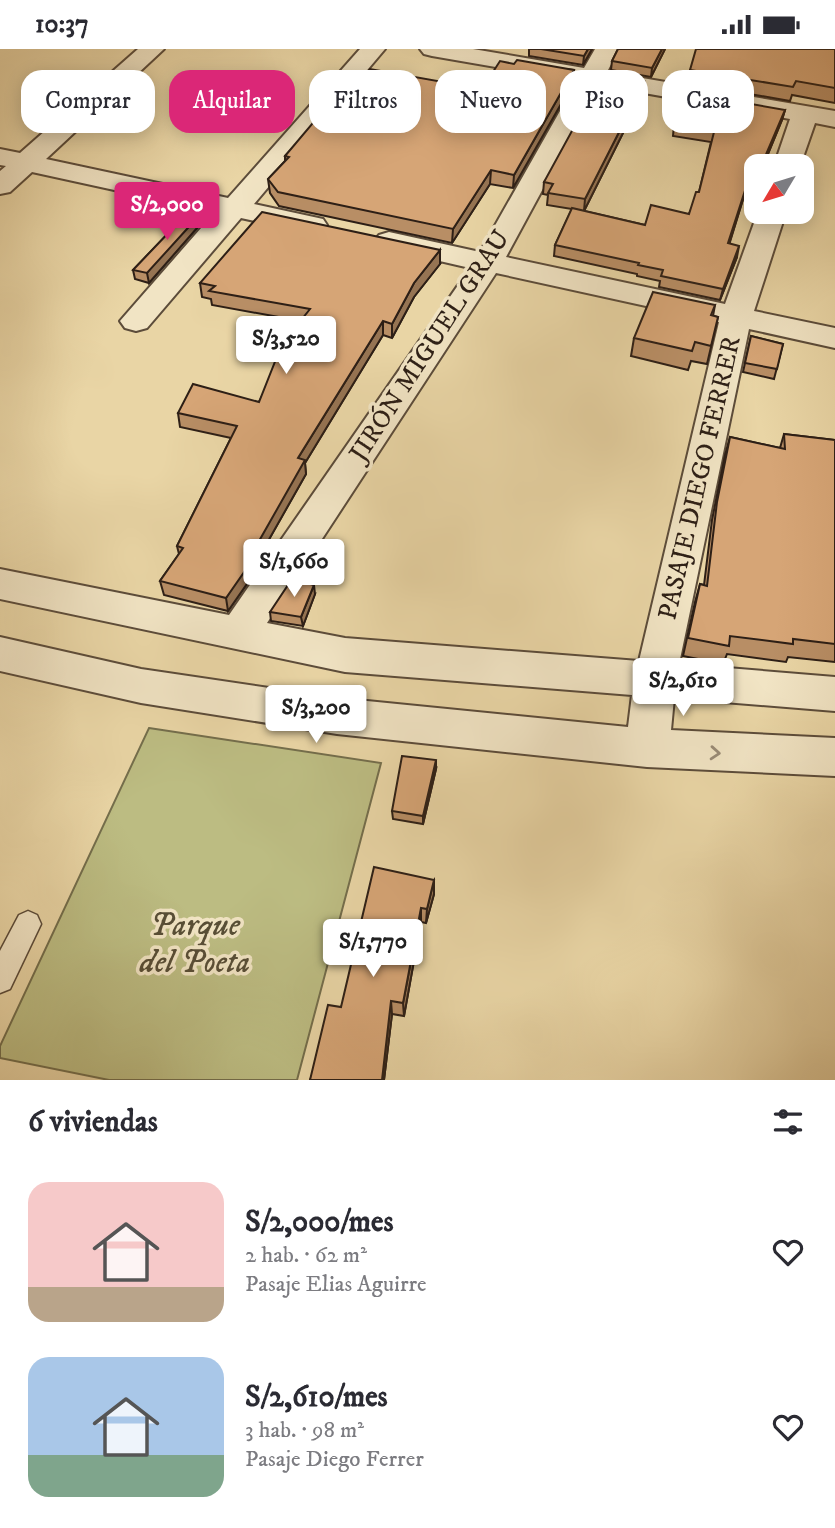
<!DOCTYPE html>
<html lang="es">
<meta charset="utf-8">
<style>
body{margin:0;font-family:"IM FELL DW Pica",serif;background:#f7f7f7;color:#2b2b33;height:100vh;display:flex;flex-direction:column;font-size:26px;white-space:nowrap}
*{box-sizing:border-box;margin:0}
p{font-size:23px;color:#7c7c81}
.icon{flex:none;width:38px;height:38px;fill:none;stroke:currentColor;stroke-width:2;stroke-linecap:round;stroke-linejoin:round}
.map{position:relative;height:1031px;overflow:hidden}
.panel{display:flex;flex-direction:column;background:#fff;flex:1}
.panel>*{flex:none}
.guide{position:absolute;left:21px;top:21px;width:794px;height:63px;display:flex;gap:14px}
.needle{width:46px;rotate:232deg}
.fabs{position:absolute;left:744px;top:105px;display:grid;gap:14px}
.fabs a{display:grid;place-items:center;width:70px;height:70px;border-radius:14px;background:#fff;box-shadow:0 4px 18px #0003;font-size:35px}
.price{position:absolute;translate:-50% -60px;padding:0 16px;border-radius:7px;background:#fff;color:#222;font-size:23px;line-height:46px;filter:drop-shadow(0 2px 4px #0008)}
.price::after{content:'';position:absolute;left:50%;top:42px;width:21px;height:16px;margin-left:-10px;background:inherit;clip-path:polygon(0 0,100% 0,50% 100%)}
.price.current{background:#db2777;color:#fff}
ul{padding:0;list-style:none}
li{display:flex;align-items:center;gap:21px;height:175px;padding:0 28px}
li span{display:grid;place-items:center;flex:none;width:196px;height:140px;border-radius:21px;color:#555}
li>.icon{margin-inline-start:auto}
span .icon{width:84px;height:84px;fill:#fffc;stroke-width:1}
li b{font-size:30px}
h2{display:flex;justify-content:space-between;align-items:center;height:84px;padding:0 28px;font-size:30px}
.chip{padding:0 24px;border-radius:21px;background:#fff;box-shadow:0 4px 18px #0003;font-size:24px;line-height:63px}
.chip.current{background:#db2777;color:#fff}
.status{display:flex;justify-content:space-between;align-items:center;height:49px;padding:0 35px;background:#fff;direction:ltr}
.status svg{height:19px;fill:currentColor}
.map>svg:first-child{display:block}
.green{fill:#bcbc82;stroke:#746e4c;stroke-width:2}
.lines{fill:none;stroke-linecap:round;stroke-linejoin:round}
.service-casing{stroke:#5c4c3a;stroke-width:3}
.minor-casing{stroke:#5c4c3a;stroke-width:4}
.service{fill:#f1e4c4;fill-rule:evenodd}
.minor{fill:#f1e4c4;fill-rule:evenodd}
.wall{fill:#b88e65;stroke:#2d1f16;stroke-width:2}
.shaded-wall{fill:#967453;stroke:#2d1f16;stroke-width:2}
.building{fill:#d6a576;stroke:#2d1f16;stroke-width:2}
.oneway{stroke:#998b76}
.labels{text-anchor:middle;dominant-baseline:central;stroke-width:7;stroke-linejoin:round;paint-order:stroke}
.street-label{font-size:26px;fill:#2d1f16;stroke:#f1e4c4}
.near-park-label{font-size:32px;font-style:italic;fill:#584e36;stroke:#f1e4c4}
</style>
<div class="status"><b>10:37</b><svg viewBox="0 0 49 12"><path d="M0 12V9h3v3zM5 12V6h3v6zM10 12V3h3v9zM15 12V0h3v12zM26 1h20v11H26zM47 4h2v5h-2z"/></svg></div>
<div class="map">
<svg width="835" height="1031" viewBox="0 0 835 1031">
<rect width="100%" height="100%" fill="#e9d5a5"/>
<filter id="stains"><feTurbulence type="fractalNoise" baseFrequency=".00286" numOctaves="4"/><feColorMatrix values="0 0 0 0 .2 0 0 0 0 .09 0 0 0 0 .02 0 0 0 .5 -.17"/></filter>
<radialGradient id="worn" r=".72"><stop offset=".6" stop-color="#630" stop-opacity="0"/><stop offset="1" stop-color="#630" stop-opacity=".3"/></radialGradient>
<polygon class="green" points="149,679 381,714 297,1031 109,1031 0,1009 0,997"/>
<g class="lines">
<defs>
<polygon id="service" points="28,862 37,866 41,875 10,940 0,944 0,902 19,866"/>
<g id="minor">
<polygon points="138,0 164,0 46,110 228,149 360,0 385,0 254,155 323,170 327,176 323,182 313,185 241,169 147,279 136,282 125,279 120,272 215,163 32,123 10,143 0,145 0,122 6,117 0,116 0,100 20,104"/>
<path d="M420 0H473L584 19 595 0H619L607 23 835 62V78L815 74 800 117H774L790 70 599 36 506 208 725 255 758 163H786L754 262 835 279V299L749 280 679 615 835 628V662L674 649 671 681 835 689V727L647 718 337 685 141 654 0 622V588L141 620 337 649 628 678 632 646 345 623 0 550V520L229 566 470 219 379 198 374 192 379 186 389 183 480 203 577 32 432 7 424 5ZM496 224 719 273 639 612 345 589 267 574Z"/>
</g>
</defs>
<use href="#service" class="service-casing"/>
<use href="#minor" class="minor-casing"/>
<use href="#service" class="service"/>
<use href="#minor" class="minor"/>
</g>
<g class="wall">
<polygon points="529,0 592,0 583,16 529,7"/>
<polygon points="618,0 665,0 651,28 611,21 612,12"/>
<polygon points="835,0 835,54 792,46 790,52 688,34 690,21"/>
<polygon points="514,15 574,21 573,34 513,139 490,135 452,194 279,157 270,144 268,130 285,112 285,107 357,33 482,40"/>
<polygon points="644,34 642,46 584,162 645,176 689,165 699,143 711,93 673,87 674,76 785,61 782,71 763,117 756,117 756,132 749,131 729,195 737,208 720,251 659,238 660,232 637,227 637,225 554,207 555,196 572,160 547,156 548,146 543,145 544,133"/>
<polygon points="196,155 198,164 197,179 149,234 135,230 133,221"/>
<polygon points="440,215 414,248 392,289 383,286 305,414 306,425 250,524 251,529 228,562 164,546 160,532 179,505 177,497 231,389 180,378 178,364 259,353 301,272 212,256 211,250 202,248 200,234"/>
<polygon points="715,256 713,267 718,268 707,315 691,312 688,321 631,307 634,289"/>
<polygon points="751,287 783,295 774,330 743,323"/>
<polygon points="784,385 835,391 835,613 788,608 786,613 727,605 723,615 683,607 695,553 700,535 704,536 712,471 725,406 730,388 780,399"/>
<polygon points="315,545 303,577 271,572 270,563"/>
<polygon points="436,720 423,775 393,770 392,762"/>
<polygon points="434,831 434,845 426,874 421,873 404,967 392,965 384,1031 310,1031 341,958"/>
</g>
<g class="shaded-wall">
<polygon points="588,0 592,0 583,16 584,7"/>
<polygon points="662,0 665,0 651,28 652,19"/>
<polygon points="574,21 573,34 513,139 514,126"/>
<polygon points="644,34 642,46 584,162 585,150"/>
<polygon points="785,61 782,71 763,117 761,117"/>
<polygon points="752,120 749,131 726,206 728,194"/>
<polygon points="491,121 490,135 452,194 453,180"/>
<polygon points="196,155 198,164 197,179 149,234 147,224"/>
<polygon points="739,197 737,208 720,251 723,240"/>
<polygon points="440,201 440,215 414,248 392,289 392,275 414,234"/>
<polygon points="383,272 383,286 305,414 306,425 250,524 251,529 228,562 226,549 246,515 298,409"/>
<polygon points="314,536 315,545 303,577 301,568"/>
<polygon points="436,711 436,720 423,775 423,767"/>
<polygon points="434,831 434,845 426,874 427,860"/>
<polygon points="421,859 421,873 404,967 403,954"/>
<polygon points="391,952 392,965 384,1031 382,1031"/>
</g>
<g class="building">
<polygon points="541,0 588,0 584,7"/>
<polygon points="618,0 662,0 652,19 612,12"/>
<polygon points="696,0 835,0 835,39 796,32 793,38 690,21"/>
<polygon points="517,11 574,21 514,126 491,121 453,180 278,143 268,130 289,108 285,107 317,69 321,70 350,31 357,33 370,20 482,40 500,12 514,15"/>
<polygon points="602,27 644,34 585,150 548,144 553,135 544,133"/>
<polygon points="684,43 785,61 761,117 756,117 756,121 752,120 728,194 739,197 723,240 661,227 663,221 638,216 639,214 555,196 572,159 645,176 651,156 689,165 696,143 699,143 714,83 674,76"/>
<polygon points="196,155 196,170 147,224 133,221"/>
<polygon points="262,163 440,201 414,234 392,275 383,272 298,409 305,411 246,515 249,516 226,549 160,532 183,499 177,497 237,377 178,364 193,335 259,353 282,295 310,260 209,242 215,237 200,234"/>
<polygon points="653,243 715,256 711,266 718,268 711,297 695,293 692,302 634,289"/>
<polygon points="751,287 783,295 777,320 745,314"/>
<polygon points="784,385 835,391 835,595 793,590 793,595 730,587 729,597 688,589 700,535 707,537 717,453 730,388 785,400"/>
<polygon points="292,530 314,536 301,568 270,563"/>
<polygon points="402,707 436,711 423,767 392,762"/>
<polygon points="374,818 434,831 427,860 421,859 403,954 391,952 382,1031 310,1031 328,956 341,958"/>
</g>
<defs><path id="oneway-chevron" d="M-2-3.5L2.5 0L-2 3.5" fill="none" stroke-width="1.6" stroke-linecap="round" stroke-linejoin="round" transform="scale(1.75)"/></defs>
<use class="oneway" href="#oneway-chevron" transform="translate(715 704) rotate(4)"/>
<g class="labels">
<g class="street-label">
<text transform="translate(430 297) rotate(-57)">JIRÓN MIGUEL GRAU</text>
<text transform="translate(700 429) rotate(-77)">PASAJE DIEGO FERRER</text>
</g>
<g class="near-park-label">
<text x="195" y="877">Parque<tspan x="195" dy="37">del Poeta</tspan></text>
</g>
</g>
<rect width="100%" height="100%" filter="url(#stains)"/>
<rect width="100%" height="100%" fill="url(#worn)"/>
</svg>
<div class="fabs">
<a><svg class="needle" viewBox="-14 -14 28 28"><path d="M0-13l5 13h-10z" fill="#e53935"/><path d="M0 13l5-13h-10z" fill="#7c7c81"/></svg></a>
</div>
<b class="price current" style="left:167px;top:193px">S/2,000</b>
<b class="price" style="left:286px;top:327px">S/3,520</b>
<b class="price" style="left:294px;top:550px">S/1,660</b>
<b class="price" style="left:683px;top:669px">S/2,610</b>
<b class="price" style="left:316px;top:696px">S/3,200</b>
<b class="price" style="left:373px;top:930px">S/1,770</b>
<div class="guide">
<a class="chip">Comprar</a>
<a class="chip current">Alquilar</a>
<a class="chip">Filtros</a>
<a class="chip">Nuevo</a>
<a class="chip">Piso</a>
<a class="chip">Casa</a>
</div>
</div>
<section class="panel">
<h2>6 viviendas<svg class="icon" aria-label="filters" viewBox="0 0 24 24"><path d="M4 7h16M4 17h16"/><circle cx="9" cy="7" r="2"/><circle cx="15" cy="17" r="2"/></svg></h2>
<ul>
<li><span style="background:linear-gradient(#f6c9c9 75%,#b9a48a 0)"><svg class="icon" aria-label="home" viewBox="0 0 24 24"><path d="M3 11l9-7 9 7M6 9v11h12V9"/></svg></span><div><b>S/2,000/mes</b><p>2 hab. · 62 m²</p><p>Pasaje Elias Aguirre</p></div><svg class="icon" aria-label="heart" viewBox="0 0 24 24"><path d="M12 20l-8-8c-3-5 5-10 8-4 3-6 11-1 8 4z"/></svg></li>
<li><span style="background:linear-gradient(#a9c7e8 70%,#7fa58c 0)"><svg class="icon" aria-label="home" viewBox="0 0 24 24"><path d="M3 11l9-7 9 7M6 9v11h12V9"/></svg></span><div><b>S/2,610/mes</b><p>3 hab. · 98 m²</p><p>Pasaje Diego Ferrer</p></div><svg class="icon" aria-label="heart" viewBox="0 0 24 24"><path d="M12 20l-8-8c-3-5 5-10 8-4 3-6 11-1 8 4z"/></svg></li>
</ul>
</section>
